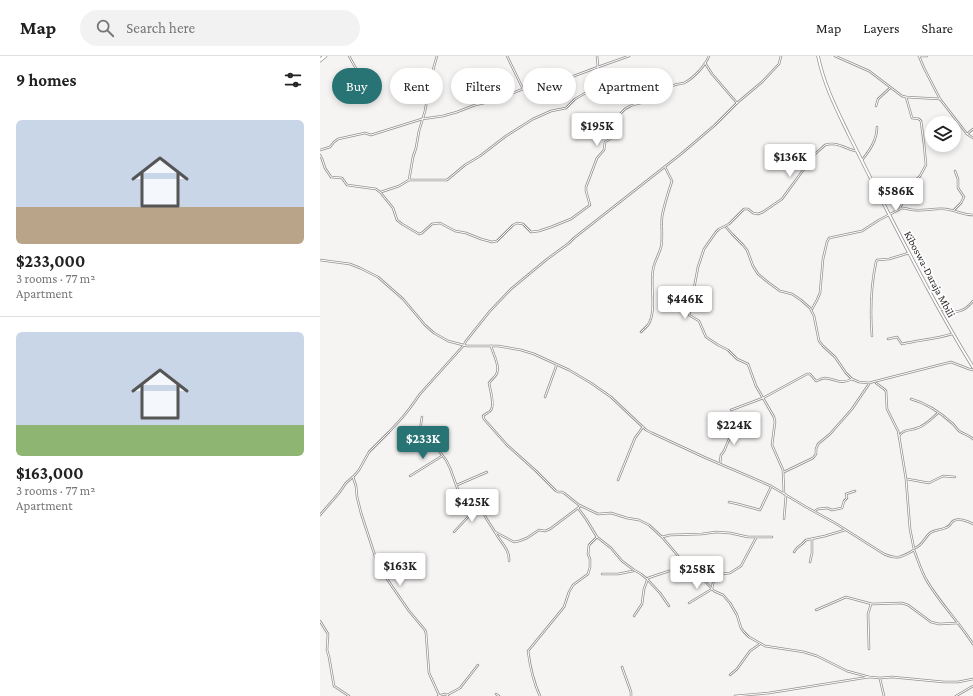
<!DOCTYPE html>
<meta charset="utf-8">
<style>
body{margin:0;font-family:"Crimson Pro",serif;background:#f2f2f2;color:#222;height:100vh;display:flex;flex-direction:column;font-size:15px;white-space:nowrap}
*{box-sizing:border-box;margin:0}
p{font-size:13px;color:#767676}
.icon{flex:none;width:22px;height:22px;fill:none;stroke:currentColor;stroke-width:2;stroke-linecap:round;stroke-linejoin:round}
.map{position:relative;flex:1;overflow:hidden}
.side{display:flex;flex-direction:column;background:#fff;width:320px}
.side>*{flex:none}
.banner{position:absolute;left:12px;top:12px;width:380px;height:36px;display:flex;gap:8px}
.tools{position:absolute;left:605px;top:60px;display:grid;gap:8px}
.tools a{display:grid;place-items:center;width:36px;height:36px;border-radius:50%;background:#fff;box-shadow:0 2px 6px #0003;font-size:20px}
.price{position:absolute;translate:-50% -34px;padding:0 9px;border-radius:4px;background:#fff;color:#222;font-size:13px;line-height:26px;filter:drop-shadow(0 1px 2px #0008)}
.price::after{content:'';position:absolute;left:50%;top:24px;width:12px;height:9px;margin-left:-6px;background:inherit;clip-path:polygon(0 0,100% 0,50% 100%)}
.price.on{background:#287374;color:#fff}
ul{padding:0;list-style:none}
li{display:grid;align-content:center;gap:8px;height:212px;padding:0 16px}
li+li{border-top:1px solid #e0e0e0}
li span{display:grid;place-items:center;height:124px;border-radius:6px;color:#555}
li>.icon{margin-inline-start:auto}
span .icon{width:72px;height:72px;fill:#fffc;stroke-width:1}
li b{font-size:17px}
h2{display:flex;justify-content:space-between;align-items:center;height:48px;padding:0 16px;font-size:17px}
.pill{padding:0 14px;border-radius:18px;background:#fff;box-shadow:0 2px 6px #0003;font-size:14px;line-height:36px}
.pill.on{background:#287374;color:#fff}
header{display:flex;align-items:center;gap:24px;box-sizing:border-box;height:56px;padding:0 20px;background:#fff;border-bottom:1px solid #e0e0e0}
header strong{font-size:19px}
nav{display:flex;gap:22px;margin-inline-start:auto;font-size:14px}
.search{width:280px;height:36px;background:#f2f2f2;display:flex;align-items:center;gap:10px;box-sizing:border-box;padding:0 14px;border-radius:22px;color:#767676;font-size:15px}
main{display:flex;flex:1;min-height:0}
.map>svg:first-child{display:block}
.lines{fill:none;stroke-linecap:round;stroke-linejoin:round}
.minor-casing{stroke:#979393;stroke-width:2.5}
.secondary-casing{stroke:#979393;stroke-width:3.5}
.trunk-casing{stroke:#979393;stroke-width:4.5}
.minor{stroke:#fff;stroke-width:1}
.secondary{stroke:#fff;stroke-width:2}
.trunk{stroke:#fff;stroke-width:3}
.labels{text-anchor:middle;dominant-baseline:central;stroke-width:3.5;stroke-linejoin:round;paint-order:stroke}
.street-label{font-size:11px;fill:#2d2c2c;stroke:#fff}
</style>
<header>
<strong>Map</strong>
<div class="search"><svg class="icon" aria-label="search" viewBox="0 0 24 24"><circle cx="10" cy="10" r="6"/><path d="M15 15l6 6"/></svg>Search here</div>
<nav><a>Map</a><a>Layers</a><a>Share</a></nav>
</header>
<main>
<section class="side">
<h2>9 homes<svg class="icon" aria-label="filters" viewBox="0 0 24 24"><path d="M4 7h16M4 17h16"/><circle cx="9" cy="7" r="2"/><circle cx="15" cy="17" r="2"/></svg></h2>
<ul>
<li><span style="background:linear-gradient(#c9d6e8 70%,#b9a48a 0)"><svg class="icon" aria-label="home" viewBox="0 0 24 24"><path d="M3 11l9-7 9 7M6 9v11h12V9"/></svg></span><div><b>$233,000</b><p>3 rooms · 77 m²</p><p>Apartment</p></div></li>
<li><span style="background:linear-gradient(#c9d6e8 75%,#8fb573 0)"><svg class="icon" aria-label="home" viewBox="0 0 24 24"><path d="M3 11l9-7 9 7M6 9v11h12V9"/></svg></span><div><b>$163,000</b><p>3 rooms · 77 m²</p><p>Apartment</p></div></li>
</ul>
</section>
<div class="map">
<svg width="653" height="640" viewBox="0 0 653 640">
<rect width="100%" height="100%" fill="#f6f3f3"/>
<g class="lines">
<defs>
<g id="minor">
<polyline points="29,0 39,18"/>
<polyline points="187,0 203,33"/>
<polyline points="515,0 549,15 582,40 586,41 620,43"/>
<polyline points="599,0 604,12 620,43 647,78 653,82"/>
<polyline points="599,0 607,0"/>
<polyline points="385,7 392,18 417,47"/>
<polyline points="556,50 558,43 570,32"/>
<polyline points="102,63 123,60 137,56 155,49 173,45 203,33 217,31 254,20 278,11 277,0"/>
<polyline points="647,78 653,73"/>
<polyline points="0,94 10,91 14,86 18,83 45,77 51,79 102,63"/>
<path d="M0 99 2 103 5 112 11 121 22 122 27 129 56 133 60 136 73 152 77 164 82 168 99 178 102 177 112 168 120 167 135 175 146 177 161 183 172 186 177 185 193 169 197 167 203 168 211 176 219 175 231 171 251 163 270 149 266 135V131L277 102 284 94 285 86 292 82 294 80C296 73 296 62 301 57 308 48 319 48 329 45 338 41 344 34 352 30 356 28 360 28 364 27 374 22 385 10 389 0"/>
<path d="M542 104C550 94 557 84 557 71"/>
<polyline points="89,124 127,124 145,109 160,100 186,80 213,63 231,55 246,52 255,43 274,32 277,27 278,11 309,0"/>
<polyline points="61,136 79,130 89,124 93,101 96,92 99,75 105,55 111,21 117,0"/>
<polyline points="580,152 590,129 592,126 598,122 600,120 606,109 604,88 601,65 599,63 592,62 586,41"/>
<polyline points="634,154 641,147 644,141 638,132 638,123 635,115"/>
<polyline points="406,171 412,178 423,189 427,194 433,210 438,218 449,227 460,235 472,238 481,244 490,252 494,260 499,285 503,290 515,301 526,317 532,323 539,326 549,327 568,322 631,306 649,313 653,314"/>
<path d="M0 204 30 208 40 212 58 221 83 243 105 269 114 277 128 285 147 290H178L201 294 214 298 249 314 271 327 291 341 326 374 332 377 386 402 451 430 486 451 515 467 564 498C578 504 582 501 594 494 598 504 601 515 607 525 620 547 639 566 653 588"/>
<path d="M353 240C366 238 375 237 389 240"/>
<path d="M492 253 497 244 500 237 503 203 507 186 509 182 542 175 559 164 582 152C586 152 590 154 594 154 605 155 615 152 625 153 635 154 643 159 653 159"/>
<path d="M620 253C634 257 643 258 653 245"/>
<path d="M321 276C323 274 326 271 328 269 337 256 330 230 333 214 334 206 339 199 341 191 343 184 341 170 342 161 344 149 348 137 352 125L345 111"/>
<path d="M552 280C550 255 551 230 556 206L557 204 569 203 589 197"/>
<path d="M568 283 577 281 582 288C599 284 616 283 632 278"/>
<path d="M171 290C173 298 181 311 176 319 174 322 171 324 169 327 170 333 175 349 171 354 170 356 165 358 163 360L164 363 187 389 216 415 236 435 238 436H242L244 437 259 449 278 458 291 457 307 462 319 464 329 469 342 481 359 501 367 514 374 516 381 521 394 535 403 539 410 547 417 559 421 572 424 576 429 581 445 590 484 596 497 600 527 615 549 621 560 622 572 621 624 626H638L653 623"/>
<polyline points="556,327 564,333 566,335 567,353 578,375 579,380 586,423 590,473 594,493"/>
<polyline points="225,341 236,311 236,309"/>
<path d="M591 343C606 347 621 357 633 368 635 370 637 373 639 375 643 378 649 379 653 383"/>
<path d="M411 354 443 342 487 318H490L496 325C499 324 502 322 505 322 516 323 520 329 532 323"/>
<path d="M579 380C583 373 590 375 597 372 605 370 612 362 618 357"/>
<polyline points="99,381 102,361"/>
<polyline points="99,382 115,390 126,404 130,412 138,434 145,441 156,448 161,452 166,462 175,476 194,486 199,485 207,482 219,474 225,475 230,473 258,452 260,450"/>
<polyline points="79,392 88,387 99,382"/>
<polyline points="400,407 401,399 404,395 410,381 410,368"/>
<polyline points="464,416 493,402 496,398 496,393 498,388 510,378 532,353 549,328"/>
<polyline points="90,420 122,400"/>
<polyline points="33,421 36,430 37,441 41,457 57,506 65,520 89,555 105,574 106,577 109,617 119,639"/>
<polyline points="587,423 609,427 623,420 635,421"/>
<polyline points="298,424 315,382 323,371"/>
<polyline points="137,429 167,416"/>
<path d="M464 438 463 414 452 389 455 366 454 361 436 330 428 308 417 303 408 294 398 289 386 281 379 265 369 259 378 211 384 193 396 176 399 173 409 168 424 153H428L433 157 438 158 443 156 462 143 495 98 505 89C517 85 525 93 536 95"/>
<polyline points="409,446 418,448 440,454 451,431"/>
<polyline points="258,452 266,463 277,481 291,492 302,505 314,514 321,518 327,523 340,537 349,550"/>
<polyline points="495,455 498,453 507,452 512,454 522,452 524,445 527,442 526,438 535,435"/>
<polyline points="0,459 19,437 26,427 34,420 39,414 49,396 69,376 82,362 90,352 100,338 144,289 146,285 170,255 191,233 226,204 249,187 254,182 361,98 395,69 417,47 442,26 459,8 461,0"/>
<polyline points="464,463 466,439"/>
<polyline points="134,476 148,461 156,448"/>
<path d="M175 476C180 486 190 493 189 505"/>
<polyline points="342,481 350,479 382,478 396,476 410,477 428,481 452,481"/>
<path d="M595 492C603 489 604 482 610 477 614 474 621 474 625 472 629 471 630 469 632 466 637 461 648 465 653 468"/>
<polyline points="474,496 477,492 482,488 486,484 505,480 525,474"/>
<polyline points="490,506 492,497 492,483"/>
<polyline points="282,518 298,518 313,515"/>
<polyline points="392,532 393,527 401,518 410,517 421,510 436,482"/>
<polyline points="369,547 392,533"/>
<polyline points="496,554 526,541 552,548 582,547 588,549 611,566 619,568 638,567"/>
<polyline points="314,560 322,548 324,533 328,522 349,515 367,514 370,511"/>
<polyline points="0,565 8,578 7,594 9,601 14,630 29,640"/>
<polyline points="549,593 548,558 551,548"/>
<polyline points="302,611 311,636 311,640"/>
<polyline points="410,619 417,613 430,595 440,588"/>
<polyline points="560,623 564,640"/>
<polyline points="176,638 179,640"/>
<polyline points="127,639 140,632 158,609"/>
<polyline points="118,640 125,638 128,640"/>
<path d="M220 640C213 625 210 610 208 595L244 551 249 536 253 529 268 518 270 511V503L268 498 269 489 277 481"/>
<polyline points="415,640 449,637 549,621"/>
<polyline points="636,640 653,630"/>
</g>
<path id="secondary" d="M498 0C504 29 516 52 529 79 538 97 547 115 556 133 587 193 617 253 653 311"/>
<polyline id="trunk" points="0,4 5,0"/>
</defs>
<use href="#minor" class="minor-casing"/>
<use href="#secondary" class="secondary-casing"/>
<use href="#trunk" class="trunk-casing"/>
<use href="#minor" class="minor"/>
<use href="#secondary" class="secondary"/>
<use href="#trunk" class="trunk"/>
</g>
<g class="labels">
<g class="street-label">
<text transform="translate(610 218) rotate(62)">Kiboswa-Daraja Mbili</text>
</g>
</g>
</svg>
<div class="tools">
<a><svg class="icon" aria-label="layers" viewBox="0 0 24 24"><path d="M12 4l9 5-9 5-9-5zM3 14l9 5 9-5"/></svg></a>
</div>
<b class="price" style="left:277px;top:91px">$195K</b>
<b class="price" style="left:470px;top:122px">$136K</b>
<b class="price" style="left:576px;top:156px">$586K</b>
<b class="price" style="left:365px;top:264px">$446K</b>
<b class="price" style="left:414px;top:390px">$224K</b>
<b class="price on" style="left:103px;top:404px">$233K</b>
<b class="price" style="left:152px;top:467px">$425K</b>
<b class="price" style="left:80px;top:531px">$163K</b>
<b class="price" style="left:377px;top:534px">$258K</b>
<div class="banner">
<a class="pill on">Buy</a>
<a class="pill">Rent</a>
<a class="pill">Filters</a>
<a class="pill">New</a>
<a class="pill">Apartment</a>
</div>
</div>
</main>
